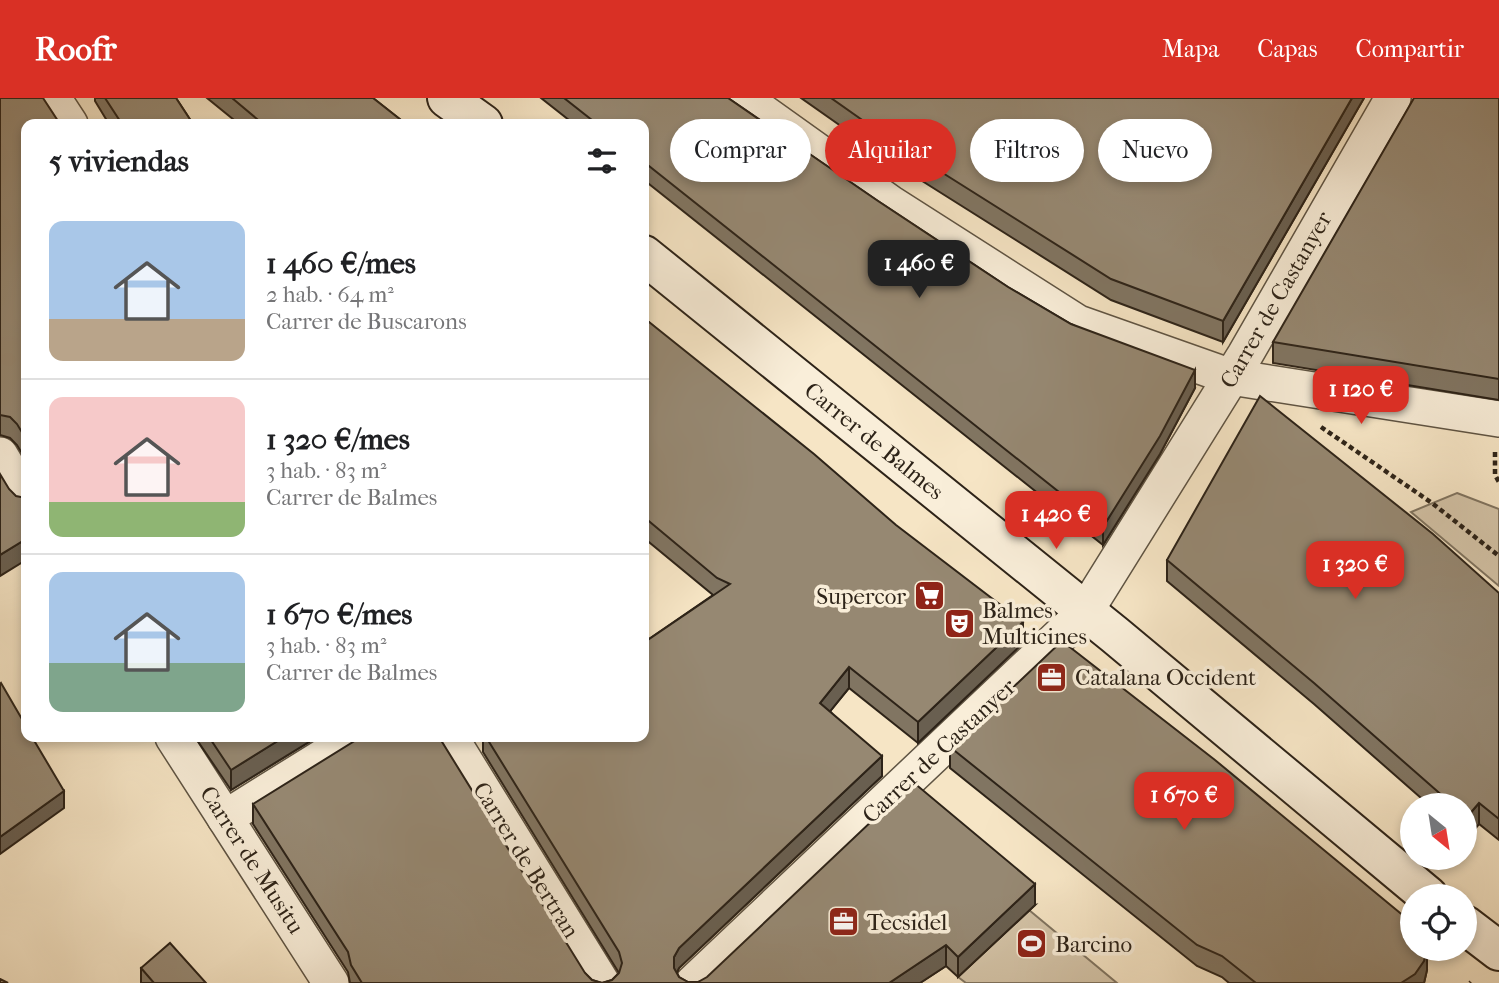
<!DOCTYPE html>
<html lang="es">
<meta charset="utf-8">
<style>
body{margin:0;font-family:"IM FELL French Canon",serif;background:#f6f6f6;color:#202124;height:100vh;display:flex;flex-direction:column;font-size:26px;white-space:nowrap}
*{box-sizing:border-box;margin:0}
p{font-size:23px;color:#757577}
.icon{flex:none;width:38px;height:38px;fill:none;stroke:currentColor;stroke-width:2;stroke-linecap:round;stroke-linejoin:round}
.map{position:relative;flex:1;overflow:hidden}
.side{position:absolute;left:21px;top:21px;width:628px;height:623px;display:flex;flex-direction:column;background:#fff;border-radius:14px;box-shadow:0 4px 10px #0003}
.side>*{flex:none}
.top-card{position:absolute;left:670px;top:21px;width:665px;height:63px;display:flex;gap:14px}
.needle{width:46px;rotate:150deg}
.controls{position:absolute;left:1400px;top:695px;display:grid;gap:14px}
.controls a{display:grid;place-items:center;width:77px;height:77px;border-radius:50%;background:#fff;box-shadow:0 4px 10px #0003;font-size:35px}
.price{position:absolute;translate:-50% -60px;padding:0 16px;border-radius:14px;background:#d93025;color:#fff;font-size:23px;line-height:46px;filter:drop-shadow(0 2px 4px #0008)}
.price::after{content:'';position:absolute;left:50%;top:42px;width:21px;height:16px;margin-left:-10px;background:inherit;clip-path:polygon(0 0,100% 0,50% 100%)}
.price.selected{background:#222;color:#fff}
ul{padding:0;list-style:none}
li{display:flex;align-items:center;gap:21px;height:175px;padding:0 28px}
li+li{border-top:2px solid #e0e0e0}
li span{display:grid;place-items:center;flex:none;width:196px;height:140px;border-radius:14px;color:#555}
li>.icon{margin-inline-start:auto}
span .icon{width:84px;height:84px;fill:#fffc;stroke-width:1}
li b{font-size:30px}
h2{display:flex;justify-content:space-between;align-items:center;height:84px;padding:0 28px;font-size:30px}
.pill{padding:0 24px;border-radius:32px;background:#fff;box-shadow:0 4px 10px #0003;font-size:24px;line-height:63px}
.pill.selected{background:#d93025;color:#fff}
header{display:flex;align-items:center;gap:42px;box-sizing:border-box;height:98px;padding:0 35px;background:#d93025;color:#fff}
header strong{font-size:33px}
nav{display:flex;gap:38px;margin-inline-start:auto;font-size:24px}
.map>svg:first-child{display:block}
.green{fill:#d4c4a8;stroke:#807460;stroke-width:2}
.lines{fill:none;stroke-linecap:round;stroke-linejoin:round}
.minor-casing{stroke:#5f5443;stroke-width:38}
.secondary-casing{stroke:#2d2318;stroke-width:42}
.path{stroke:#2d2318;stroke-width:4.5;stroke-dasharray:5 3.5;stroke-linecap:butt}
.minor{stroke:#f9eed9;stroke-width:35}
.secondary{stroke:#f9eed9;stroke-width:38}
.wall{fill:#817562;stroke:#2d2318;stroke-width:2}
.shaded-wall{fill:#695f50;stroke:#2d2318;stroke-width:2}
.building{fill:#968872;stroke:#2d2318;stroke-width:2}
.labels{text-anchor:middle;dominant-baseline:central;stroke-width:7;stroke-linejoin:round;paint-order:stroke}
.street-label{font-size:23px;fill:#2d2318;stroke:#f9eed9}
.poi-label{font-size:23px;fill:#2d2318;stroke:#f9eed9;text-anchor:start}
</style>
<header>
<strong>Roofr</strong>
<nav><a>Mapa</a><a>Capas</a><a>Compartir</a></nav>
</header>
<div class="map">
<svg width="1499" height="885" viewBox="0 0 1499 885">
<rect width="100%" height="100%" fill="#f6e5c5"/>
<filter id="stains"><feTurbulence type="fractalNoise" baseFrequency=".00286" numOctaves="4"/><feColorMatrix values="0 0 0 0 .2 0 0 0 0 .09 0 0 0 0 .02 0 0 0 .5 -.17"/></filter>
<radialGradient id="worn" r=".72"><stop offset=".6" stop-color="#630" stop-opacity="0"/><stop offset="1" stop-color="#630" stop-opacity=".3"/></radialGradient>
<g class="green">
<polygon points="1457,395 1499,411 1499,488 1411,414"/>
<polygon points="1029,812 1117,885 966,885 958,879"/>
</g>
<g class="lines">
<defs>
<g id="minor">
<polyline points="53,0 70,26"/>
<polyline points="743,0 890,105 1078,225 1231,279 1499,321"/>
<polyline points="0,357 26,401"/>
<polyline points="173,639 331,885"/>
<polyline points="450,639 602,885"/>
<polyline points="225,720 355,639"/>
<polyline points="693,885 1085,514 1245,257 1393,0"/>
</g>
<g id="secondary">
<polyline points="447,0 483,26"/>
<polyline points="644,157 1115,537 1428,798"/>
<polyline points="1465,827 1499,853"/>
</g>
</defs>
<use href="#minor" class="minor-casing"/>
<use href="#secondary" class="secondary-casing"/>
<g class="path">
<polyline points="1321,329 1432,405 1499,458"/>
<polyline points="1495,354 1495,377 1499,384"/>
<polyline points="1470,885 1471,884"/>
</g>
<use href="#minor" class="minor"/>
<use href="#secondary" class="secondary"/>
</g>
<g class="wall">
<polygon points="0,0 26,26 26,362 17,347 10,340 0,337"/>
<polygon points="95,0 176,0 193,26 109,26 95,3"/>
<polygon points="207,0 373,0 406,26 239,26"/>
<polygon points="541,0 728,0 878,103 1008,189 1071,226 1195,290 1160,356 1103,447 644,82 644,26 574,26"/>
<polygon points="801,0 1364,0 1223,244 1111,202 892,64"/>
<polygon points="1499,0 1499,302 1273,265 1273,244"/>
<polygon points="644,220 1023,545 918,645 849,590 830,613 882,678 679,870 677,875 679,879 688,884 698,884 1035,807 958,879 946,868 920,885 350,885 348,874 253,726 253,706 585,875 592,882 602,885 612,882 619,875 483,654 483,639 644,639 649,541 713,497 644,440"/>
<polygon points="1167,462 1499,495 1499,742 1479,726 1467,740 1465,739 1465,707 1429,707 1314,606 1167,483"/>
<polygon points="195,639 317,639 231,692"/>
<polygon points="950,649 1427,872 1424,885 1229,885 1222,879 1197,868 950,670"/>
<polygon points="141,870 206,885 141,885"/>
</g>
<g class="shaded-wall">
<polygon points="1352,0 1364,0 1223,244 1223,223"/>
<polygon points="1195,272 1195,290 1160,356 1103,447 1103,429"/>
<polygon points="26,441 26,462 0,478 0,457"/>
<polygon points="1023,524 1023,545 918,645 918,624"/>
<polygon points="849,569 849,590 820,626 820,605"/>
<polygon points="284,639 317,639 231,692 231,672"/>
<polygon points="882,658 882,678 679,870 674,880 674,859 679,850"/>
<polygon points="64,693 64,710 0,756 0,739"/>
<polygon points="1479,705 1479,726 1467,740 1467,719"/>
<polygon points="1035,786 1035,807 958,879 958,859"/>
<polygon points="946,847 946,868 920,885 889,885"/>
<polygon points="1427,851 1427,872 1424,885 1401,885"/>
</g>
<g class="building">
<polygon points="0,0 43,0 60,26 26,26 26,341 17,326 10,319 0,317"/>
<polygon points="105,0 176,0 193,26 122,26"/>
<polygon points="232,0 373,0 406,26 263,26"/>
<polygon points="564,0 728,0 878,103 1008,189 1071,226 1195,272 1160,338 1103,429 644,64 644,26 597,26"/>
<polygon points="831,0 1352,0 1223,223 1111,181 892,43"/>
<polygon points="1414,0 1499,0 1499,281 1273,244"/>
<polygon points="644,220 814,356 896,427 1023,524 918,624 849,569 820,605 882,658 679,850 674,859 674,870 679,879 688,884 698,884 707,879 913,684 1035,786 958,859 946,847 889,885 362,885 351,867 348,854 253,706 361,639 439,639 585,875 592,882 602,885 612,882 619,875 622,865 619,854 486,639 644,639 644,534 649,541 730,486 717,480 644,419"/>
<polygon points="1260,298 1433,436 1499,495 1499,721 1479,705 1467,719 1465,718 1465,707 1453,707 1314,585 1167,462"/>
<polygon points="0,376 9,391 16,398 26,400 26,441 0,457"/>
<polygon points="1062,543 1215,662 1411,824 1412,850 1427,851 1424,863 1415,876 1401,885 1256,885 1222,858 1197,847 950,649"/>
<polygon points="1,585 26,628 26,639 32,639 64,693 0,739 0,586"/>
<polygon points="209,639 284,639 231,672"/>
<polygon points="170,845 206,885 154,885 141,870"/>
<polygon points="0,881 8,885 0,885"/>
</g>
<defs>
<symbol id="supermarket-square" viewBox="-11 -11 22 22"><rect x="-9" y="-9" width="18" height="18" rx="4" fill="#8f2418" stroke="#f9eed9"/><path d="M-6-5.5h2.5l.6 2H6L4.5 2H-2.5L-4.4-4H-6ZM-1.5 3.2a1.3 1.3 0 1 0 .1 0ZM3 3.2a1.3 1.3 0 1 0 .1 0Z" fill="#fff"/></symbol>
<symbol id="theatre-square" viewBox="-11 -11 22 22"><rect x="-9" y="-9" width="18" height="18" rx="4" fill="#8f2418" stroke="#f9eed9"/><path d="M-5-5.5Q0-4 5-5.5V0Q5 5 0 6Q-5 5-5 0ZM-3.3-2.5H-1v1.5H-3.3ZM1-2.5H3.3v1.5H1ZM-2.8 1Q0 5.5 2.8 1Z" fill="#fff"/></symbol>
<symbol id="office-square" viewBox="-11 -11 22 22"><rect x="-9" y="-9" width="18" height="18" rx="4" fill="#8f2418" stroke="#f9eed9"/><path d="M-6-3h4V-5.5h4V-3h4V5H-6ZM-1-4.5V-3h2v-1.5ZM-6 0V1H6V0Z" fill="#fff"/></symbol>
<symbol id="stadium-square" viewBox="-11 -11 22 22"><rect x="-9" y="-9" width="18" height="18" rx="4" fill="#8f2418" stroke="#f9eed9"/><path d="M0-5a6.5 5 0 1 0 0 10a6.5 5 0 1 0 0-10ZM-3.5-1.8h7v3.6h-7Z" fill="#fff"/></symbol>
</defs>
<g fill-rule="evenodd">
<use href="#supermarket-square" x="912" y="480" width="35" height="35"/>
<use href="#theatre-square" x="942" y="508" width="35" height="35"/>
<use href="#office-square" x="1034" y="562" width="35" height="35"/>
<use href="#office-square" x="826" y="806" width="35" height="35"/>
<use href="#stadium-square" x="1014" y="828" width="35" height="35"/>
</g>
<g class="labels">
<g class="street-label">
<text transform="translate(1276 202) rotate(-60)">Carrer de Castanyer</text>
<text transform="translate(874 343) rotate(39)">Carrer de Balmes</text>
<text transform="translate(939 653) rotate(-43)">Carrer de Castanyer</text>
<text transform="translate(252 762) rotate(57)">Carrer de Musitu</text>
<text transform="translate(526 762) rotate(58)">Carrer de Bertran</text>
</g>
<g class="poi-label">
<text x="906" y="498" text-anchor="end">Supercor</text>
<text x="982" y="512">Balmes<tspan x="982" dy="26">Multicines</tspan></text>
<text x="1075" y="579">Catalana Occident</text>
<text x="867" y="824">Tecsidel</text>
<text x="1055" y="846">Barcino</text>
</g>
</g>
<rect width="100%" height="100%" filter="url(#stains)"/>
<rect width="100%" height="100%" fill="url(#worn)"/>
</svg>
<div class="controls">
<a><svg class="needle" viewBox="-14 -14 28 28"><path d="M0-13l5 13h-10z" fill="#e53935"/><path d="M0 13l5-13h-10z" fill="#757577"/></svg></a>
<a><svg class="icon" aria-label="locate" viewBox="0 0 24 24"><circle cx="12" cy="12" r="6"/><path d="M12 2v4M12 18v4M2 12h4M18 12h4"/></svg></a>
</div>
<b class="price selected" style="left:919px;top:202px">1 460 €</b>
<b class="price" style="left:1361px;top:328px">1 120 €</b>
<b class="price" style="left:1056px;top:453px">1 420 €</b>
<b class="price" style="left:1355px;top:503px">1 320 €</b>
<b class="price" style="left:1184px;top:734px">1 670 €</b>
<div class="top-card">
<a class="pill">Comprar</a>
<a class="pill selected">Alquilar</a>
<a class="pill">Filtros</a>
<a class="pill">Nuevo</a>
</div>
<section class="side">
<h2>5 viviendas<svg class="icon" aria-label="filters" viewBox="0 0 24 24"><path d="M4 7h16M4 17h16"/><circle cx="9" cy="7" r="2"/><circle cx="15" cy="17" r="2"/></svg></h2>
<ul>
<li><span style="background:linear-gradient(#a9c7e8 70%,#b9a48a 0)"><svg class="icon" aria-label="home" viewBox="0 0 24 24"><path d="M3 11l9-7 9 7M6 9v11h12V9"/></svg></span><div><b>1 460 €/mes</b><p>2 hab. · 64 m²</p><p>Carrer de Buscarons</p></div></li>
<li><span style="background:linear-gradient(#f6c9c9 75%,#8fb573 0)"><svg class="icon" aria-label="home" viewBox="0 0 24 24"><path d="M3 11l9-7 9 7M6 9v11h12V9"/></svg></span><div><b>1 320 €/mes</b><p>3 hab. · 83 m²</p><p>Carrer de Balmes</p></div></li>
<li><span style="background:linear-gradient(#a9c7e8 65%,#7fa58c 0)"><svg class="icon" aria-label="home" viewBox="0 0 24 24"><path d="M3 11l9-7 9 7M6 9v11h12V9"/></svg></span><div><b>1 670 €/mes</b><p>3 hab. · 83 m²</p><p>Carrer de Balmes</p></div></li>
</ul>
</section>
</div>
